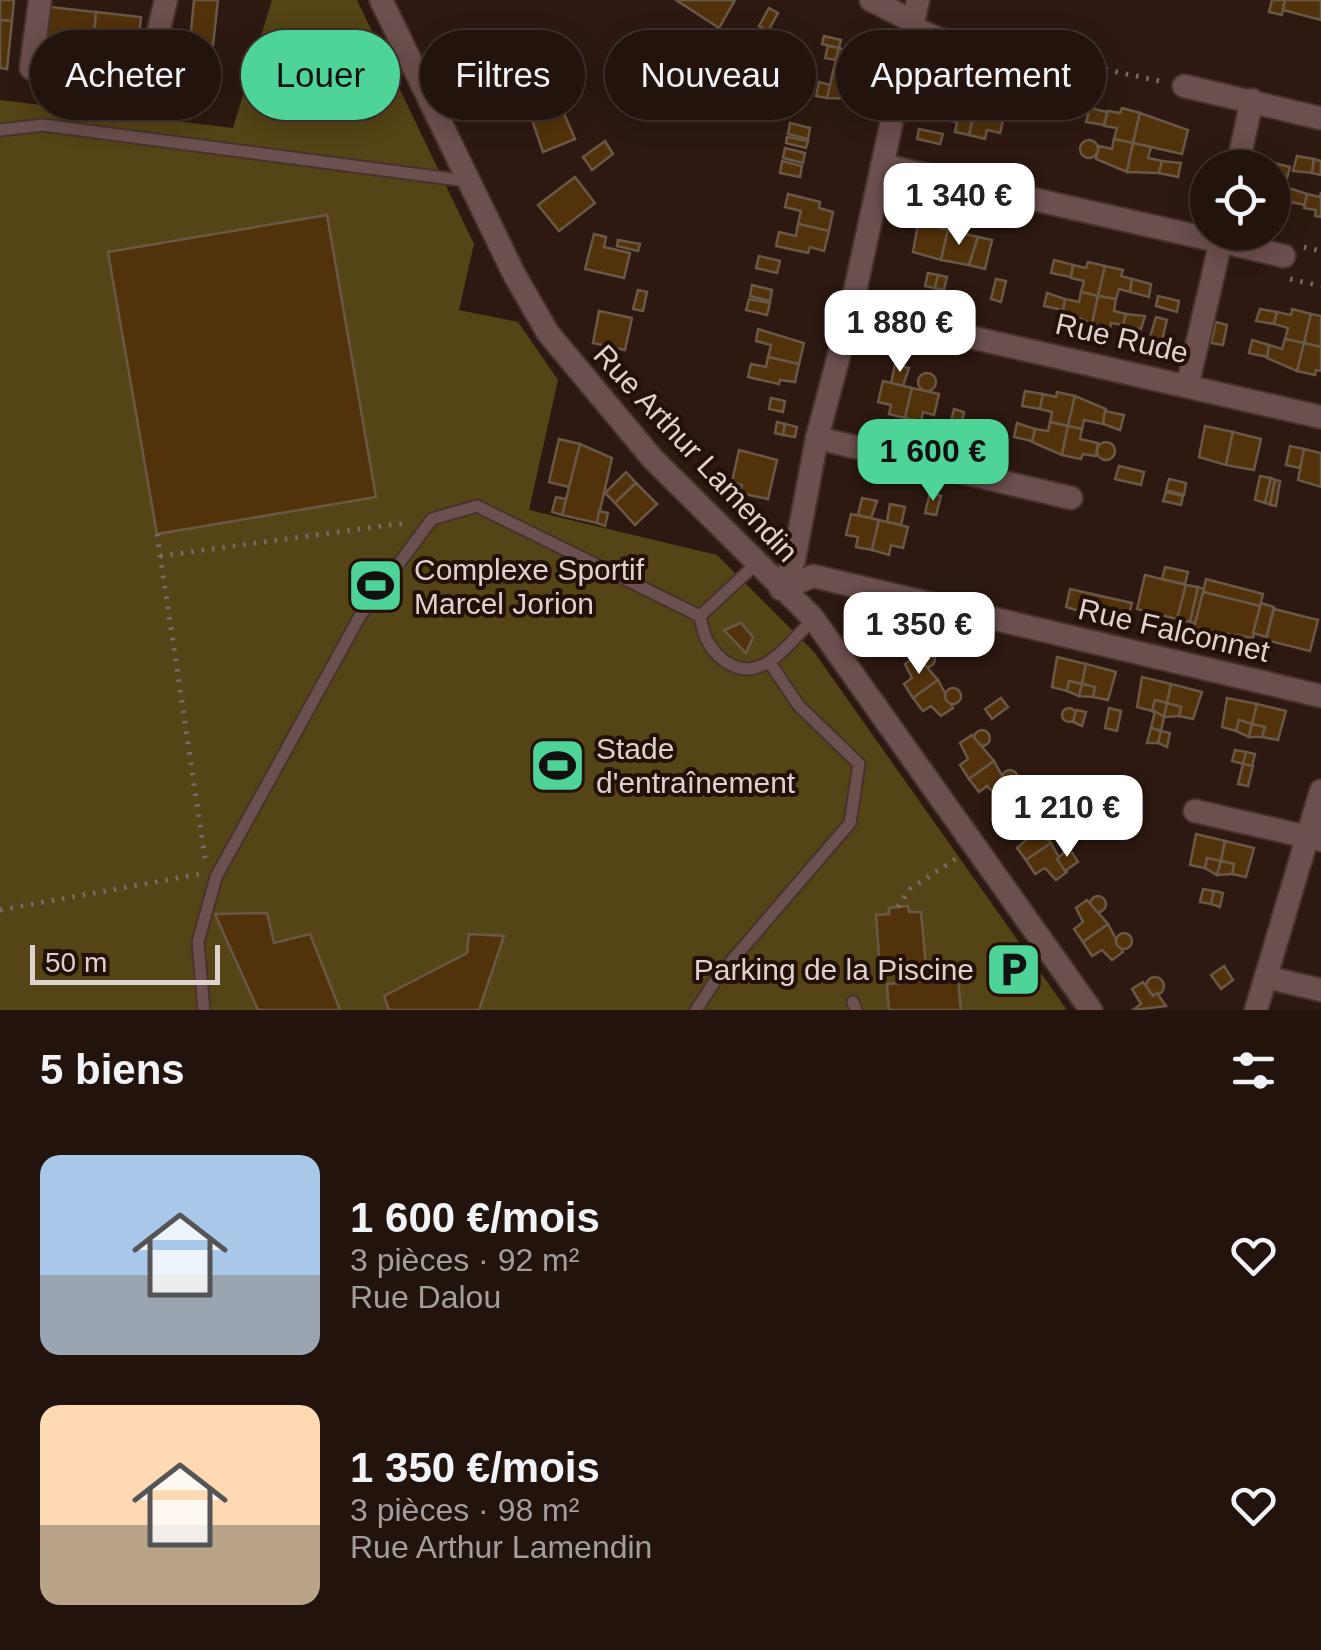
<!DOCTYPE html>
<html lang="fr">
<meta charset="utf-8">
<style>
body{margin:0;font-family:Helvetica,sans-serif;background:#2a1c16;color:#f1f3f6;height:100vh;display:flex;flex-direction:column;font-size:38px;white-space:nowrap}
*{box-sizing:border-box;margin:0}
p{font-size:32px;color:#a29e9d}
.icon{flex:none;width:55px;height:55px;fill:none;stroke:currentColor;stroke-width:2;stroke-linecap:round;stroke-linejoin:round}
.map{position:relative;height:1010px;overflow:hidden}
.drawer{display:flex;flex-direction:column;background:#22130d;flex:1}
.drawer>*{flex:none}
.banner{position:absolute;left:30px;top:30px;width:1262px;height:90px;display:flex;gap:20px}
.fabs{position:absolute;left:1190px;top:150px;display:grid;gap:20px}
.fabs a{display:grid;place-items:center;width:100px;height:100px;border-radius:50%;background:#22130d;box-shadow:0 5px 25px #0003,0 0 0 2px #3f322e;font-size:50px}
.scale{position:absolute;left:30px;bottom:25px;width:190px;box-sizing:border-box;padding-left:10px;border:5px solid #dfd1cb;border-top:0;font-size:28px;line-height:35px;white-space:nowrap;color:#dfd1cb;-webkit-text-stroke:8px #231008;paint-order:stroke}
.price{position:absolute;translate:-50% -85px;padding:0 22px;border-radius:20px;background:#fff;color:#222;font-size:32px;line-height:65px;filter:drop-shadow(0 2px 5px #0008)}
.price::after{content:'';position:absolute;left:50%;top:60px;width:30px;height:22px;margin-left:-15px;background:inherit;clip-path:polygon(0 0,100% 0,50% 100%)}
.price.on{background:#4ed399;color:#111}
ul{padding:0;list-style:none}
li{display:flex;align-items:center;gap:30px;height:250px;padding:0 40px}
li span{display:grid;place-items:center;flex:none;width:280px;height:200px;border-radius:20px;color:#555}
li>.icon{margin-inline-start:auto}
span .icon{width:120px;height:120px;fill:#fffc;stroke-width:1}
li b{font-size:42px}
h2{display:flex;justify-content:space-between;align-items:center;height:120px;padding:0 40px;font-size:42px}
.tag{padding:0 35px;border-radius:45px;background:#22130d;box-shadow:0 5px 25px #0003,0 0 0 2px #3f322e;font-size:35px;line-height:90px}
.tag.on{background:#4ed399;color:#111}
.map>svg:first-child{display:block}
.green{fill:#544416}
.building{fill:#52320b;stroke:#6a5847;stroke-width:2.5}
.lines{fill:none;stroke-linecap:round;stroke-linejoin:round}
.lane-casing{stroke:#46332b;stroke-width:15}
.street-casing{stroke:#46332b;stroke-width:26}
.path{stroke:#7b6a63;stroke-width:5;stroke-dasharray:2.5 8;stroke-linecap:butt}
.lane{stroke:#6c4f4f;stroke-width:11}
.street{stroke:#6c4f4f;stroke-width:22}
.labels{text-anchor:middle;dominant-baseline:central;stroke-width:8;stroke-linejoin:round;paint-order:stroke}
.street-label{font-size:30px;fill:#dfd1cb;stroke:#231008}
.poi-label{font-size:30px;fill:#dfd1cb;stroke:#231008;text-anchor:start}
</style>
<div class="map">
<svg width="1321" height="1010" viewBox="0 0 1321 1010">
<rect width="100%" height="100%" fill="#2d1911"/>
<polygon class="green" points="272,0 357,0 474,244 459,310 518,322 558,380 529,510 717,555 814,652 1067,1010 0,1010 0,100 233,128"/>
<g class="building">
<polygon points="0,0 14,0 12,21 0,20"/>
<polygon points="194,0 218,0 213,45 190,42"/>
<polygon points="676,0 735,0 719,28"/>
<polygon points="1272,0 1285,0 1282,15 1269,12"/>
<polygon points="1285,0 1321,0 1321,20 1283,10"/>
<polygon points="50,7 96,12 94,36 62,33 61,45 46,44"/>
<polygon points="769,8 778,13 768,31 759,26"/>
<polygon points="96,12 141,17 137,53 123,51 124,39 94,36"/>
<polygon points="0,20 12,21 7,69 0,68"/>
<polygon points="824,36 841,40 839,48 822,44"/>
<polygon points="181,41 205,44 201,90 176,88"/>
<polygon points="828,46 839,48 836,60 825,58"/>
<polygon points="839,48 867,61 863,80 833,72"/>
<polygon points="833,72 863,80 858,99 827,98"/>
<polygon points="819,82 830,85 827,98 816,96"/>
<polygon points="954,87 963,88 960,102 951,100"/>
<polygon points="54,91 88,95 87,107 53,103"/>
<polygon points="993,95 1002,98 1000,111 990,109"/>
<polygon points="948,100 976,105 969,135 955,132 957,122 944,120"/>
<polygon points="559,102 575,139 543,152 530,114"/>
<polygon points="976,105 1005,112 1000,133 987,130 985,139 969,135"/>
<polygon points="1090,108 1107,112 1104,125 1086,122"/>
<polygon points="1122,108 1140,113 1133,143 1114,139 1117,128 1104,126 1108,111 1120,113"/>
<polygon points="1140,113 1188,130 1182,154 1133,143"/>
<polygon points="790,123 810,128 808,139 788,134"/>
<polygon points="919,129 943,134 940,144 917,139"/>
<polygon points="787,137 808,141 806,148 786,143"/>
<polygon points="1114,139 1133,143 1127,172 1096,159 1099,146 1112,149"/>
<circle cx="1089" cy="149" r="9"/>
<polygon points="605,141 613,154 592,170 583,157"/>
<polygon points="1133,143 1151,147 1148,158 1162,161 1159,173 1127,172"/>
<polygon points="785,148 805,153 803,163 783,158"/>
<polygon points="1297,156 1314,159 1312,173 1293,171"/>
<polygon points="1314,159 1321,161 1321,175 1312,173"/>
<polygon points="782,161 802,166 800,177 780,173"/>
<polygon points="1162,161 1181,163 1178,177 1159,173"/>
<polygon points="1270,162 1290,167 1287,178 1272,174"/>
<polygon points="575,177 595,203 559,231 538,205"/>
<polygon points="1289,188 1307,194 1305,205 1286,201"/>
<polygon points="1321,192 1321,217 1315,216 1316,210 1304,208 1307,194 1320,197"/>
<polygon points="788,194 820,202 819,208 833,212 829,231 798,224 801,211 785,207"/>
<polygon points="327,215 376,497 157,534 108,252"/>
<polygon points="918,223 948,230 941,260 913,252"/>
<polygon points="798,224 829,231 824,251 810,247 808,253 776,246 779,232 796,236"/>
<polygon points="948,230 978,237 969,265 941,260"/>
<polygon points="594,234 606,237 604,247 630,253 624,278 585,269"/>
<polygon points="978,237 992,240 985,269 969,265"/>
<polygon points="618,240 640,244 638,251 617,246"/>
<polygon points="759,256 780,261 777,273 756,268"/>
<polygon points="1054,260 1073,265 1071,277 1051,273"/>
<polygon points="1088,262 1105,266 1098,296 1081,292 1084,281 1071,278 1073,265 1086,268"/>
<polygon points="1105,266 1123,270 1121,276 1132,279 1130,292 1119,289 1116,299 1098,296"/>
<polygon points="928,273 938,275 935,288 925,286"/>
<polygon points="938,275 947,277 944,290 935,288"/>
<polygon points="996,279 1006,281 1001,302 991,299"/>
<polygon points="1132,279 1151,284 1149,297 1130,292"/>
<polygon points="752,285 772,290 770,301 750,296"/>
<polygon points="638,290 647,292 643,311 633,309"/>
<polygon points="1081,292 1098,296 1092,324 1063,311 1065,299 1079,302"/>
<polygon points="1047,293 1065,299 1063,310 1044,306"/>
<polygon points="1098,296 1116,299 1114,311 1126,314 1123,325 1111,323 1110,328 1092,324"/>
<polygon points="1158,296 1179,301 1177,312 1156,306"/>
<polygon points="749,299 770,303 767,315 746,310"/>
<polygon points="1260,309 1277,312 1274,324 1256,321"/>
<polygon points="1292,309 1311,314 1304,343 1285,339 1288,328 1274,324 1277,312 1291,315"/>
<polygon points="599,311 632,318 625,350 593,343"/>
<polygon points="1126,314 1145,316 1141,329 1123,325"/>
<polygon points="1311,314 1321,316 1321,347 1304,343"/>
<polygon points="1156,317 1167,320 1162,340 1150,337"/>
<polygon points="1216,322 1227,325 1223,345 1211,343"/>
<polygon points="758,329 804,343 799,364 768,357 771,345 756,341"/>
<polygon points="1285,339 1304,343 1297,371 1267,358 1269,345 1282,349"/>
<polygon points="1252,340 1269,345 1267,357 1249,353"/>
<polygon points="1304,343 1321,347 1321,371 1316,370 1315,375 1297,371"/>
<polygon points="768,357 799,364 795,382 780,380 779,384 748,377 751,364 766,367"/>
<polygon points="895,365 909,368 903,386 891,383"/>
<circle cx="927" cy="382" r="9"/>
<polygon points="883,381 912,388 905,418 889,414 891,405 878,402"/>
<polygon points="912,388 939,394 934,415 923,412 921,422 905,418"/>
<polygon points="1025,391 1043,394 1040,409 1022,406"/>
<polygon points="1057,392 1075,396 1068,426 1050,422 1052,412 1040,409 1043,394 1056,397"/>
<polygon points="1075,396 1106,409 1103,424 1084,420 1082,429 1068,426"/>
<polygon points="771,398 785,401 783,412 769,409"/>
<polygon points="954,409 964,412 960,431 949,429"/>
<polygon points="1105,411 1124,415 1120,430 1103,424"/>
<polygon points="777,422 785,424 783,435 775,433"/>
<polygon points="1050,422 1068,426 1062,455 1032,442 1035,429 1048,431"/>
<polygon points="1017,423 1035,429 1032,441 1014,437"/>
<polygon points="785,424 797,427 795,437 783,435"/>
<polygon points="1068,426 1082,429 1080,439 1098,443 1096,456 1083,454 1081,459 1062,455"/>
<polygon points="1205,426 1233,432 1226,465 1199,457"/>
<polygon points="1233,432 1261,439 1254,470 1226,465"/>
<polygon points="559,439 580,444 569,487 549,482"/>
<circle cx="1106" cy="451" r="9"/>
<polygon points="580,444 612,458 597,523 562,515"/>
<polygon points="1290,446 1304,449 1300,468 1286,465"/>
<polygon points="1304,449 1321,453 1321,487 1298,480"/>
<polygon points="739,450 777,460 768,499 740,493 742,485 732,482"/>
<polygon points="1119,466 1144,472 1141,485 1115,479"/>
<polygon points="626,472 636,483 615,503 605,493"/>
<polygon points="1260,476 1271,478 1265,503 1255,500"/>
<polygon points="1271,478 1275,480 1270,504 1265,503"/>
<polygon points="1169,479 1186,483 1184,495 1166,490"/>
<polygon points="1275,480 1280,481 1276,506 1270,505"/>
<polygon points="636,483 657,504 635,525 615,503"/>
<polygon points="1166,492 1183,496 1181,505 1163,501"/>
<polygon points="930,493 941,496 936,515 925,513"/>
<polygon points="556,497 566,499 562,515 552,512"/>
<polygon points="862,498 877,501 871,518 858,515"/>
<polygon points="890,504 905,507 901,525 887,522"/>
<polygon points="599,511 608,513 605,526 597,523"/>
<polygon points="851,514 879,520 872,550 856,547 858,537 846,535"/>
<polygon points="879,520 908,527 903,548 891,545 889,555 872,550"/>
<polygon points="1165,567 1188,572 1185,584 1162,579"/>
<polygon points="1145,575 1186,585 1177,619 1137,609"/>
<polygon points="1206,579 1263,594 1260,606 1203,592"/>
<polygon points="1186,585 1198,587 1190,622 1177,619"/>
<polygon points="1198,587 1204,589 1196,623 1190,622"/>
<polygon points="1070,589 1132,603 1126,626 1066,607"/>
<polygon points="1203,592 1260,606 1253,638 1194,628"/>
<polygon points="1261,603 1274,607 1266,637 1253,633"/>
<polygon points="1274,609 1318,620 1310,651 1266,640"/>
<polygon points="741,623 753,637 746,653 724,630"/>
<polygon points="909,630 915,639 897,652 892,643"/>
<circle cx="927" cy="659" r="8"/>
<polygon points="917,656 938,680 913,698 904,684 912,678 905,664"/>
<polygon points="1057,657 1086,664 1082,684 1069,681 1067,691 1052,687"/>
<polygon points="1086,664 1116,672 1108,700 1093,697 1095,687 1082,684"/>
<polygon points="1142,677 1171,684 1167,703 1155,700 1152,711 1137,707"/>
<polygon points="938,680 953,708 941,716 931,706 923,711 913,698"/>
<polygon points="1069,681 1082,684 1079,696 1067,691"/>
<polygon points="1082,684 1095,687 1093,697 1079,696"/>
<polygon points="1171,684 1202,692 1193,719 1179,716 1181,707 1167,703"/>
<circle cx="953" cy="696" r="8"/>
<polygon points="1001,698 1008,707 992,719 985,709"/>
<polygon points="1227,698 1257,704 1252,724 1239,720 1236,731 1222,727"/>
<polygon points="1155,700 1167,703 1164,717 1152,711"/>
<polygon points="1167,703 1181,707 1179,716 1164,717"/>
<polygon points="1257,704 1286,711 1278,740 1262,737 1265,727 1252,724"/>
<polygon points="1109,708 1121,711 1117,731 1105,728"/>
<circle cx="1069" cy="715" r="7"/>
<polygon points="1076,710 1086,712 1082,726 1073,722"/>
<polygon points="1155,711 1164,717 1161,731 1151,728"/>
<polygon points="1239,720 1252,724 1249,737 1236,731"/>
<polygon points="1252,724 1265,727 1262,737 1249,737"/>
<polygon points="1151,728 1161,731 1158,743 1147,743"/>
<circle cx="982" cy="738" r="8"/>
<polygon points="1161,731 1170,733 1167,747 1158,743"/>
<polygon points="972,735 994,761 969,779 960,765 968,759 960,743"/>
<polygon points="1235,750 1246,752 1243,764 1232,761"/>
<polygon points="1246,752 1255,754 1252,766 1243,764"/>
<polygon points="994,761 1010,790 999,798 987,786 979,792 969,779"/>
<polygon points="1243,764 1253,766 1248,786 1238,784"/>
<circle cx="1010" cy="778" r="8"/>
<circle cx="1040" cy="822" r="9"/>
<polygon points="1029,819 1051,843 1026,860 1017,848 1026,840 1018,827"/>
<polygon points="1196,834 1225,841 1221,861 1207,858 1205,868 1190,865"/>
<polygon points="1225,841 1254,848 1246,877 1232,874 1234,864 1221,861"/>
<polygon points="1051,843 1067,872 1056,880 1045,868 1035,874 1026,860"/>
<polygon points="1069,848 1078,862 1065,871 1057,859"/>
<polygon points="1207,858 1221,861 1217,875 1205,868"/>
<polygon points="1221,861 1234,864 1232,874 1217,875"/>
<polygon points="1203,889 1214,891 1211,904 1200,902"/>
<polygon points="1214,891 1223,893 1220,907 1211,904"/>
<circle cx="1098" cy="904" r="8"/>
<polygon points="1087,900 1108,924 1083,942 1074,929 1083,922 1076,908"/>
<polygon points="908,906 909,912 921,912 926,967 907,968 908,982 958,979 961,1010 889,1010 887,984 901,983 899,969 880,970 876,915 889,914 889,908"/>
<polygon points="267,913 274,943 310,934 340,1010 258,1010 215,914"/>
<polygon points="1108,924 1123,952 1112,960 1102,950 1092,956 1083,942"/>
<circle cx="1124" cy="941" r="8"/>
<polygon points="469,934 504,936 479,1010 389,1010 384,996 467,953"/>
<polygon points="1224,966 1233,980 1221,989 1211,975"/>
<circle cx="1155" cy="986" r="9"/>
<polygon points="1143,982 1153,996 1157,993 1166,1006 1133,1010 1141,1004 1132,989"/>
</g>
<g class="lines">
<defs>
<g id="lane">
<polyline points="912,21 941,34 1010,49"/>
<polyline points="0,130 43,125 467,181"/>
<path d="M756 564 700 616C703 634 708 647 722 659 759 689 788 644 813 619"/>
<polyline points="853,1002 856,1010"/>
<polyline points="204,1010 198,942 216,877 360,616 432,519 477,506 700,616"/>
<polyline points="696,1010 717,978 850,823 859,764 799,706 770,663"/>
</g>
<g id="street">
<polyline points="381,0 514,274 548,333 652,458 813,618 1091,1010"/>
<polyline points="871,0 912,21"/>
<polyline points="31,68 40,0"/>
<polyline points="148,74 166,0"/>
<polyline points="1184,86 1320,118"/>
<polyline points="882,165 1284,256"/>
<polyline points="1237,168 1252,100"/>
<polyline points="851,310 1321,417"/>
<polyline points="1188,383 1223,232"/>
<polyline points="817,438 1071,498"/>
<polyline points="781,589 794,560 817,438 851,310 918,0"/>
<polyline points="781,589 813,576 1321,696"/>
<polyline points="1195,811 1321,840"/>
<polyline points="1266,977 1321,990"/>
<polyline points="1256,1010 1321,791"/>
</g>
</defs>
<use href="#lane" class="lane-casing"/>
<use href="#street" class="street-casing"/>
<g class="path">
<polyline points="1023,52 1164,82"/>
<polyline points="1304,247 1321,251"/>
<polyline points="1290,279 1321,286"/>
<polyline points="157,534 205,858"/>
<polyline points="160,556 405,523"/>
<polyline points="898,907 910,889 957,858"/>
<polyline points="0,910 200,874"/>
</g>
<use href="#lane" class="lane"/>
<use href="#street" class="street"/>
</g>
<defs>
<symbol id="stadium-square" viewBox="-11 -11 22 22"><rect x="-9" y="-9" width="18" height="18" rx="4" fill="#4ed399" stroke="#231008"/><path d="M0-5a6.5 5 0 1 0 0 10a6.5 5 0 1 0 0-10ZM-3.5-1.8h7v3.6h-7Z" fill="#111"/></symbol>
<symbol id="parking-square" viewBox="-11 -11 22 22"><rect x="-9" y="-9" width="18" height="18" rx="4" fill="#4ed399" stroke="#231008"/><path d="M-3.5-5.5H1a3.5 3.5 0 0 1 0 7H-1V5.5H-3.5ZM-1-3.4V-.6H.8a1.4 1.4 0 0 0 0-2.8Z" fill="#111"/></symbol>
</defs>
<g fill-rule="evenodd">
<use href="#stadium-square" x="344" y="554" width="63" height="63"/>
<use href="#stadium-square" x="526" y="734" width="63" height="63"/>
<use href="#parking-square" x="982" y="938" width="63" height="63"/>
</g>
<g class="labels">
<g class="street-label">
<text transform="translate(1122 338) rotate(13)">Rue Rude</text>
<text transform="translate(696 453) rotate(47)">Rue Arthur Lamendin</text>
<text transform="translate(1174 630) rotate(13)">Rue Falconnet</text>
</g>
<g class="poi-label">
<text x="414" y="569">Complexe Sportif<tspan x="414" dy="34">Marcel Jorion</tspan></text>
<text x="596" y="748">Stade<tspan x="596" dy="34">d'entraînement</tspan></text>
<text x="974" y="969" text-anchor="end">Parking de la Piscine</text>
</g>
</g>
</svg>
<div class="fabs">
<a><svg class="icon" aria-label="locate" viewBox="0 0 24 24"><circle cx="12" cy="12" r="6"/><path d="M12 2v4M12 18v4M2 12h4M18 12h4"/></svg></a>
</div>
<div class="scale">50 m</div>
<b class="price" style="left:959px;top:248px">1 340 €</b>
<b class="price" style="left:900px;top:375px">1 880 €</b>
<b class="price on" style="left:933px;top:504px">1 600 €</b>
<b class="price" style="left:919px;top:677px">1 350 €</b>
<b class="price" style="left:1067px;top:860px">1 210 €</b>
<div class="banner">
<a class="tag">Acheter</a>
<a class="tag on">Louer</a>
<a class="tag">Filtres</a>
<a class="tag">Nouveau</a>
<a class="tag">Appartement</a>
</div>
</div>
<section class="drawer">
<h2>5 biens<svg class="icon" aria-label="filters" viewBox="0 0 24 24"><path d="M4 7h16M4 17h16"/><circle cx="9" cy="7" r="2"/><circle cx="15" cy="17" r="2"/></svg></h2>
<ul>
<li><span style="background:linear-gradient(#a9c7e8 60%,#9aa5b1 0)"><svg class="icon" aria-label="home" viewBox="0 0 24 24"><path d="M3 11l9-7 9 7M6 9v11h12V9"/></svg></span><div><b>1 600 €/mois</b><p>3 pièces · 92 m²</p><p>Rue Dalou</p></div><svg class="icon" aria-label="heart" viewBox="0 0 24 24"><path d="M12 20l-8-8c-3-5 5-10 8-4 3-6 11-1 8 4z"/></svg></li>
<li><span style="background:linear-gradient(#ffd9b3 60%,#b9a48a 0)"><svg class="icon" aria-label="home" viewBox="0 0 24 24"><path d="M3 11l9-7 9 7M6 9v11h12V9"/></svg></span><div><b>1 350 €/mois</b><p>3 pièces · 98 m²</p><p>Rue Arthur Lamendin</p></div><svg class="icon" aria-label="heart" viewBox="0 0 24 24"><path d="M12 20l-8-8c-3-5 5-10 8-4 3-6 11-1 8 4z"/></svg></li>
</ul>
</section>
